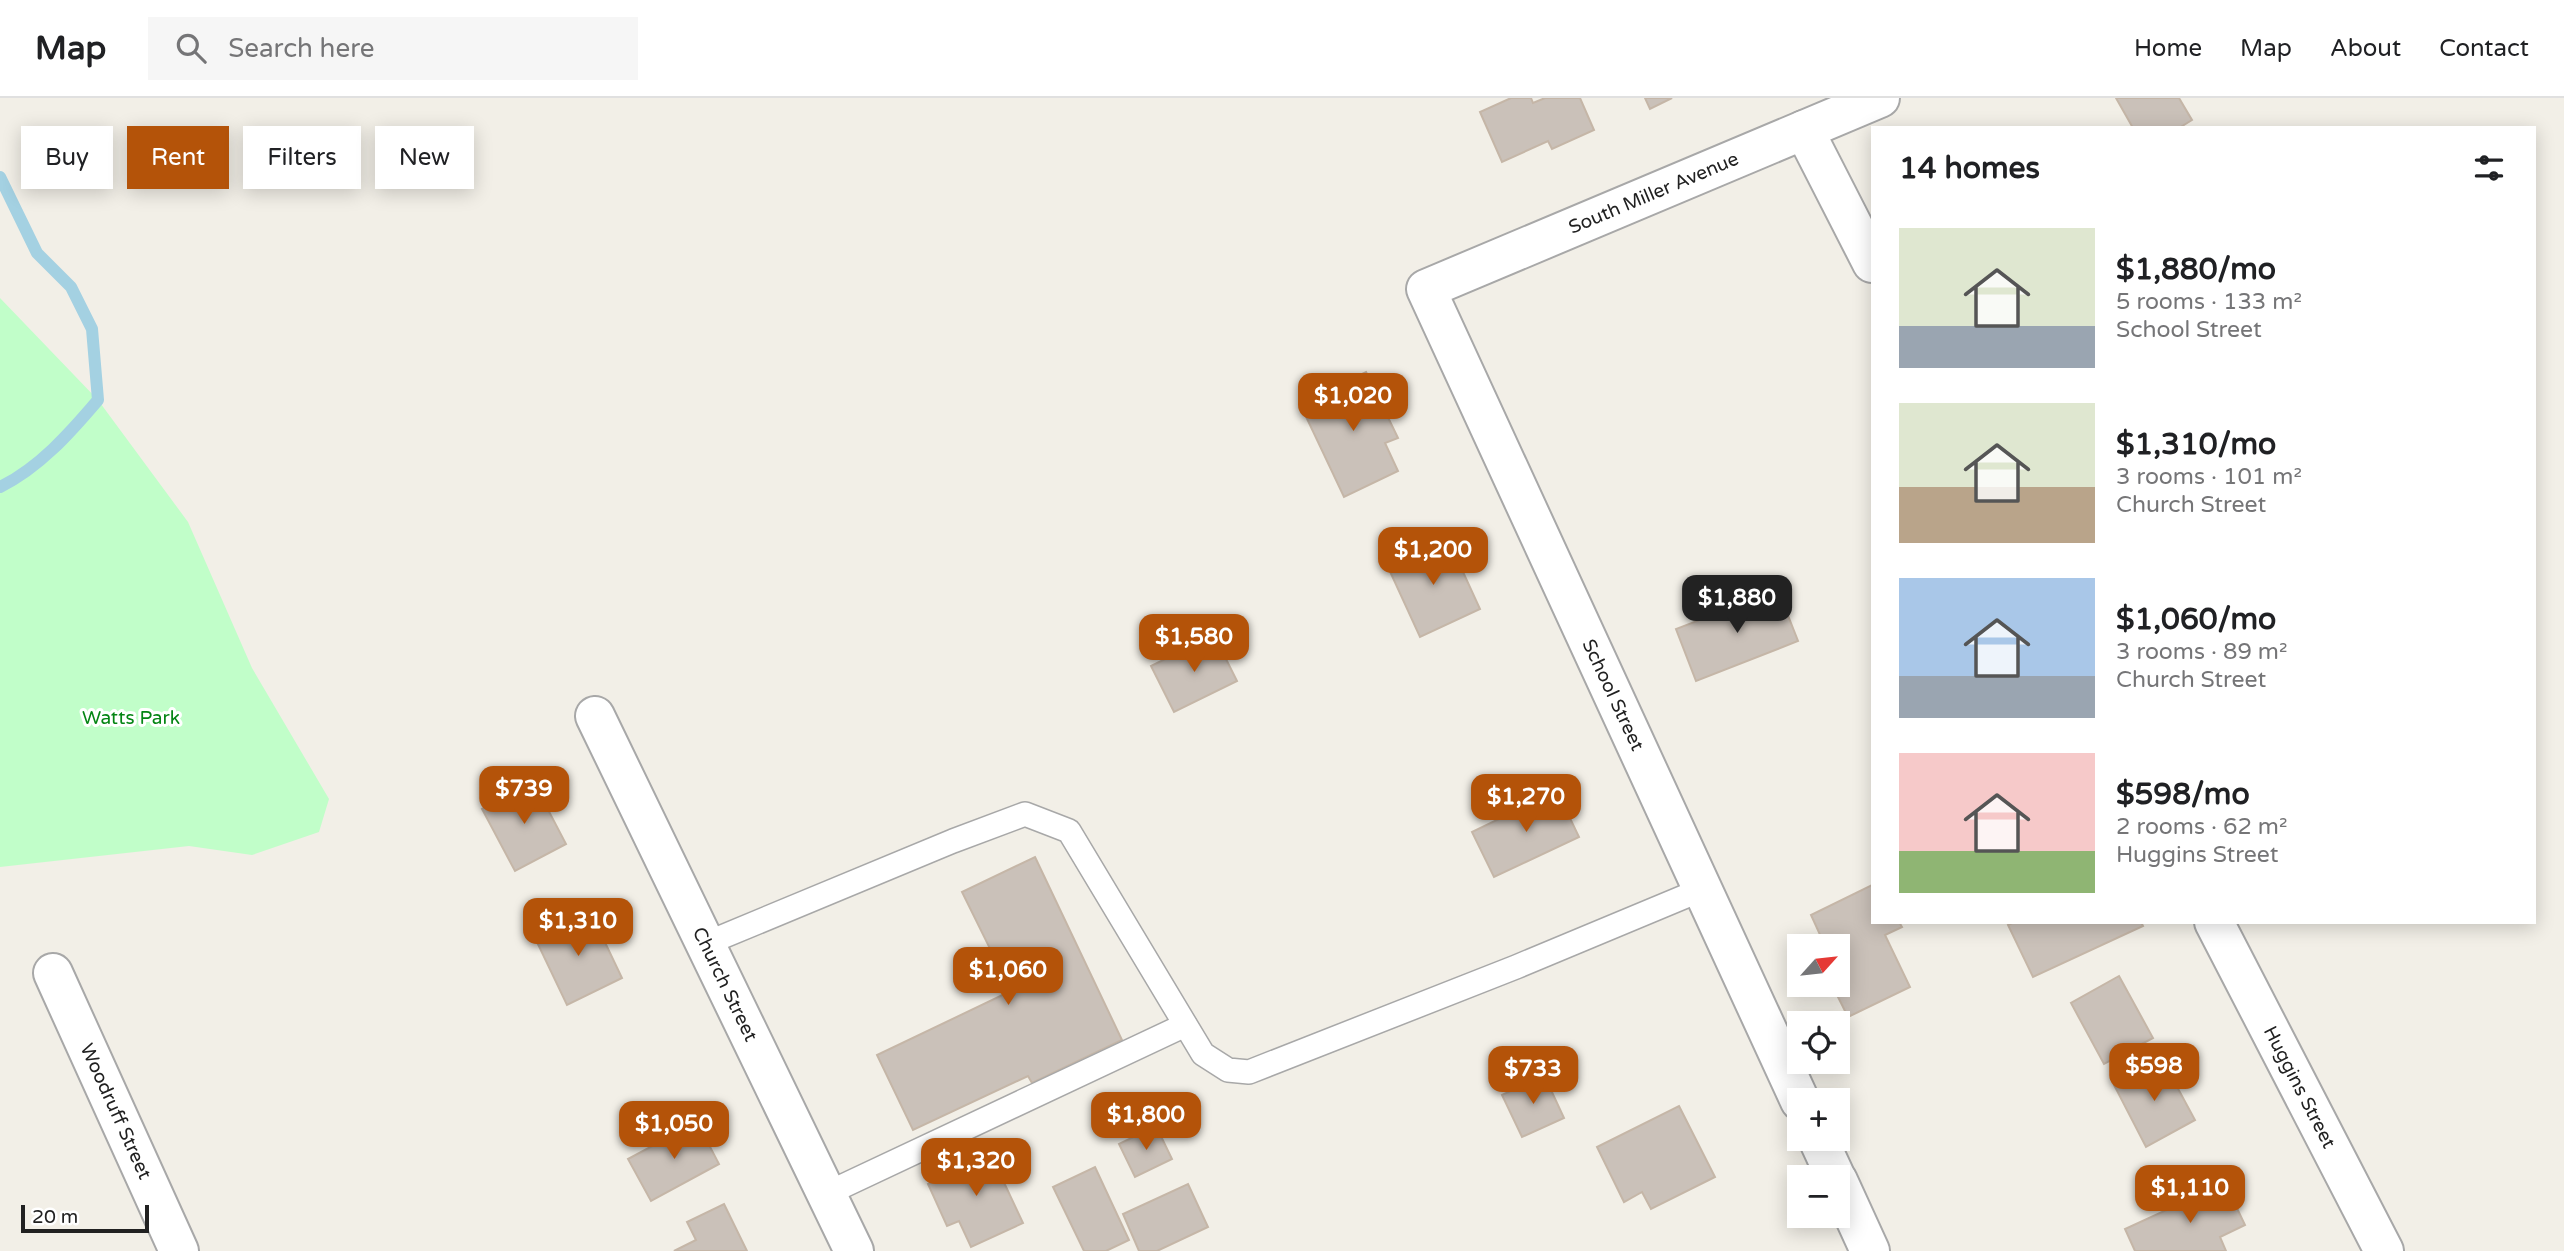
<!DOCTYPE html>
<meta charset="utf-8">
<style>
body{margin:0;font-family:"Varela Round",sans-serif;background:#f6f6f6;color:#202124;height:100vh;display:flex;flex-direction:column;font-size:26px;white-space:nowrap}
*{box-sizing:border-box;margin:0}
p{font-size:23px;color:#757577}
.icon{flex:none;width:38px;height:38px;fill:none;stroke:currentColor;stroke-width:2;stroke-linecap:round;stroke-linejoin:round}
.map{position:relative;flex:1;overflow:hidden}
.drawer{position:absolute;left:1871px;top:28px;width:665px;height:798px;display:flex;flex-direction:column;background:#fff;border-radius:0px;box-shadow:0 4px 18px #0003}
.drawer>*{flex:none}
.guide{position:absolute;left:21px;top:28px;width:665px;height:63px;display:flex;gap:14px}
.needle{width:46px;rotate:63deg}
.buttons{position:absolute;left:1787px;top:836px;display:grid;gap:14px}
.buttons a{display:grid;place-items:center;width:63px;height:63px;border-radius:0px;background:#fff;box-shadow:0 4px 18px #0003;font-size:35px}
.scale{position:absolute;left:21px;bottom:18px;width:128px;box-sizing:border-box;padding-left:7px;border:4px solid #212121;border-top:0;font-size:19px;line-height:24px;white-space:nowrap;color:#212121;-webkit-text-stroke:5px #fff;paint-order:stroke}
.price{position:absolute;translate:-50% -60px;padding:0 16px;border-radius:14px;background:#b45309;color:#fff;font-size:23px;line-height:46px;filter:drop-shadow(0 2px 4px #0008)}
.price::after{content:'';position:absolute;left:50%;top:42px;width:21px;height:16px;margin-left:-10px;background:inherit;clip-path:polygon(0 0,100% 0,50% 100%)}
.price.on{background:#222;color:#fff}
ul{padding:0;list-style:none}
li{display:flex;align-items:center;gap:21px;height:175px;padding:0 28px}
li span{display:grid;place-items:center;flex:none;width:196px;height:140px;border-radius:0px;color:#555}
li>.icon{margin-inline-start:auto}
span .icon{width:84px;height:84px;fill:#fffc;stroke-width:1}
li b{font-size:30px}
h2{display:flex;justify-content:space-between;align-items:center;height:84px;padding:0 28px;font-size:30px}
.chip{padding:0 24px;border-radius:0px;background:#fff;box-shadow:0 4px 18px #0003;font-size:24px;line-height:63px}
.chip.on{background:#b45309;color:#fff}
header{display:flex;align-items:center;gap:42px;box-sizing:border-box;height:98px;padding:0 35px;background:#fff;border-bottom:2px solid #e0e0e0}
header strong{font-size:33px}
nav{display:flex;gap:38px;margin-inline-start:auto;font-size:24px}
.search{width:490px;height:63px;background:#f6f6f6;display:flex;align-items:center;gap:18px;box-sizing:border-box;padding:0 24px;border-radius:0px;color:#757577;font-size:26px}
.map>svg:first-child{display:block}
.park{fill:#c1fec9}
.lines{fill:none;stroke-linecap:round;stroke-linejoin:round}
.stream{stroke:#a4d1e2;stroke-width:12}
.building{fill:#cac1b9;stroke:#c5b6a7;stroke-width:2}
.service-casing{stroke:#a8a8a8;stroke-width:26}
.minor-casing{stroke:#a8a8a8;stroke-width:42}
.service{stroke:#fff;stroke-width:23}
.minor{stroke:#fff;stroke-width:38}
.labels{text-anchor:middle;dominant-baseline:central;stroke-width:6;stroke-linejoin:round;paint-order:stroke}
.street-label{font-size:19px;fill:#212121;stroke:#fff}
.park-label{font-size:19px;fill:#048514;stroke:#fff}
</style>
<header>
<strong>Map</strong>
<div class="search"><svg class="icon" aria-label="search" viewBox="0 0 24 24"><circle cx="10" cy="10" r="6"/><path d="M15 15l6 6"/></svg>Search here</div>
<nav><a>Home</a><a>Map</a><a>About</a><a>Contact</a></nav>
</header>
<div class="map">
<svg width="2564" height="1153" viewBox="0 0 2564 1153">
<rect width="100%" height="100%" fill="#f2efe7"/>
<polygon class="park" points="0,200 98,302 188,424 252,570 329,701 319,734 252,757 189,748 0,769"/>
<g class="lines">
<path class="stream" d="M0 79 37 155 71 189 92 231 98 302C70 335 39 370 0 389"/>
</g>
<g class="building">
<polygon points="1511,0 1531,0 1533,5 1545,0 1580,0 1594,32 1552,51 1548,43 1502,64 1480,14"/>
<polygon points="1645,0 1672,0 1650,11"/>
<polygon points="2116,0 2179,0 2192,22 2179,30 2133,30"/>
<polygon points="1366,274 1398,340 1385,345 1398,373 1344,399 1300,306"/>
<polygon points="1447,439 1480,511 1420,539 1387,467"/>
<polygon points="1778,492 1798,543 1696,583 1676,531"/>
<polygon points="1214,537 1237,583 1174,614 1151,568"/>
<polygon points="533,683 566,746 515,773 482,711"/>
<polygon points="1557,693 1579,739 1494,779 1472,734"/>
<polygon points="1035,759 1122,942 1032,985 1028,978 913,1032 877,957 1011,893 962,794"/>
<polygon points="1872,787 1872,824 1899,824 1902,829 1885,837 1910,889 1848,919 1832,887 1838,887 1838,849 1814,849 1812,846 1822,841 1811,817"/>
<polygon points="590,813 622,880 567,907 535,840"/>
<polygon points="2014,824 2141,824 2143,828 2033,879 2008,827"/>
<polygon points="2119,878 2153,940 2104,966 2071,905"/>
<polygon points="2162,961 2195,1022 2146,1049 2114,987"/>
<polygon points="1544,977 1564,1020 1522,1039 1502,997"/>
<polygon points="1679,1008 1715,1079 1651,1111 1642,1094 1624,1104 1597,1049"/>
<polygon points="697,1024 719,1066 651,1103 628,1061"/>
<polygon points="1156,1028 1172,1061 1135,1079 1119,1046"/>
<polygon points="985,1044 1023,1125 971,1149 959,1123 947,1128 928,1086 964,1070 958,1057"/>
<polygon points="1095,1069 1129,1142 1106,1153 1084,1153 1053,1089"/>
<polygon points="2225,1085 2245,1127 2220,1139 2226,1153 2135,1153 2125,1131"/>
<polygon points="1188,1086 1208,1129 1157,1153 1139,1153 1123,1116"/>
<polygon points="724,1106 747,1153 674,1153 696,1142 687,1124"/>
</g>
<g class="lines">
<defs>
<g id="service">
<polyline points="705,846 953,743 1025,716 1069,733 1203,956 1228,972 1249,974 1516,869 1703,791"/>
<polyline points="826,1096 1185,927"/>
</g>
<g id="minor">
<polyline points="1804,32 1872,165"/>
<path id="s1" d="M595 618 854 1153"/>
<path id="s2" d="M2214 824 2384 1153"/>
<path id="s3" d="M53 875 179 1153"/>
<path id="s4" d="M1800 1003 1426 191 1880 0"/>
<polyline points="1818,1041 1836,1080"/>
<polyline points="1838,1083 1870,1153"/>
</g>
</defs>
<use href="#service" class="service-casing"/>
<use href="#minor" class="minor-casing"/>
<use href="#service" class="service"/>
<use href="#minor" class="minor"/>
</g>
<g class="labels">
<g class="street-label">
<text stroke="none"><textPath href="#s4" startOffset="1141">South Miller Avenue</textPath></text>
<text transform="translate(1613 597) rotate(65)">School Street</text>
<text stroke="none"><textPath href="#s1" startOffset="298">Church Street</textPath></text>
<text stroke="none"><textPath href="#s2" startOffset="186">Huggins Street</textPath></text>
<text stroke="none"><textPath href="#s3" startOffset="152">Woodruff Street</textPath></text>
</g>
<g class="park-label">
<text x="131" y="620">Watts Park</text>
</g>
</g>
</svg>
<div class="buttons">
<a><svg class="needle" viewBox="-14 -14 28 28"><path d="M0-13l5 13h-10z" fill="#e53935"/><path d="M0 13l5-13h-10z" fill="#757577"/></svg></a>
<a><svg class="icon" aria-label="locate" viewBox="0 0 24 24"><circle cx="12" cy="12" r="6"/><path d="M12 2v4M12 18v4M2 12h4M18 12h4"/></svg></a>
<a>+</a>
<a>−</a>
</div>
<div class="scale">20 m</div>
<b class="price" style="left:1353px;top:335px">$1,020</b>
<b class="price" style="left:1433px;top:489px">$1,200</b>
<b class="price on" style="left:1737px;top:537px">$1,880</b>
<b class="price" style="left:1194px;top:576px">$1,580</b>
<b class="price" style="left:524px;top:728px">$739</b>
<b class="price" style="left:1526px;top:736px">$1,270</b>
<b class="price" style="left:578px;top:860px">$1,310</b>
<b class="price" style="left:1008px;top:909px">$1,060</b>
<b class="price" style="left:2154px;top:1005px">$598</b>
<b class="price" style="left:1533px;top:1008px">$733</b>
<b class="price" style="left:1146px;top:1054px">$1,800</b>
<b class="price" style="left:674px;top:1063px">$1,050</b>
<b class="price" style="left:976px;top:1100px">$1,320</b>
<b class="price" style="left:2190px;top:1127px">$1,110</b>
<div class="guide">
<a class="chip">Buy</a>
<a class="chip on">Rent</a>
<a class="chip">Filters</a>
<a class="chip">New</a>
</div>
<section class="drawer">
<h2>14 homes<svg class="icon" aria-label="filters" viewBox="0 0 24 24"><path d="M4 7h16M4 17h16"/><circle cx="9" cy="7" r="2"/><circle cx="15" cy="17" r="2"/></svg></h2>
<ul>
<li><span style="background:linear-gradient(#dfe7d0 70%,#9aa5b1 0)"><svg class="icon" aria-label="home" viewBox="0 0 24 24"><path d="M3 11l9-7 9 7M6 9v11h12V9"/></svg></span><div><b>$1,880/mo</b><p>5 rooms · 133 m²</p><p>School Street</p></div></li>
<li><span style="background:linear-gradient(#dfe7d0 60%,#b9a48a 0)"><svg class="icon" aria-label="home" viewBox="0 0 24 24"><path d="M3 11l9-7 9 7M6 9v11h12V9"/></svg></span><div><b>$1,310/mo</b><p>3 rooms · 101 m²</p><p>Church Street</p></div></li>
<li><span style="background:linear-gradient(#a9c7e8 70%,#9aa5b1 0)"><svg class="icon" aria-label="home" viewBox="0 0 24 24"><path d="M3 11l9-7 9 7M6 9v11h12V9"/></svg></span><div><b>$1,060/mo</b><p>3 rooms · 89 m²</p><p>Church Street</p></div></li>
<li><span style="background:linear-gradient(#f6c9c9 70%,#8fb573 0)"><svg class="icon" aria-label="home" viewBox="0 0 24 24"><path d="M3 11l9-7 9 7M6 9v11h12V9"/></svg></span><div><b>$598/mo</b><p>2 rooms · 62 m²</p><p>Huggins Street</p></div></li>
</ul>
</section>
</div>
